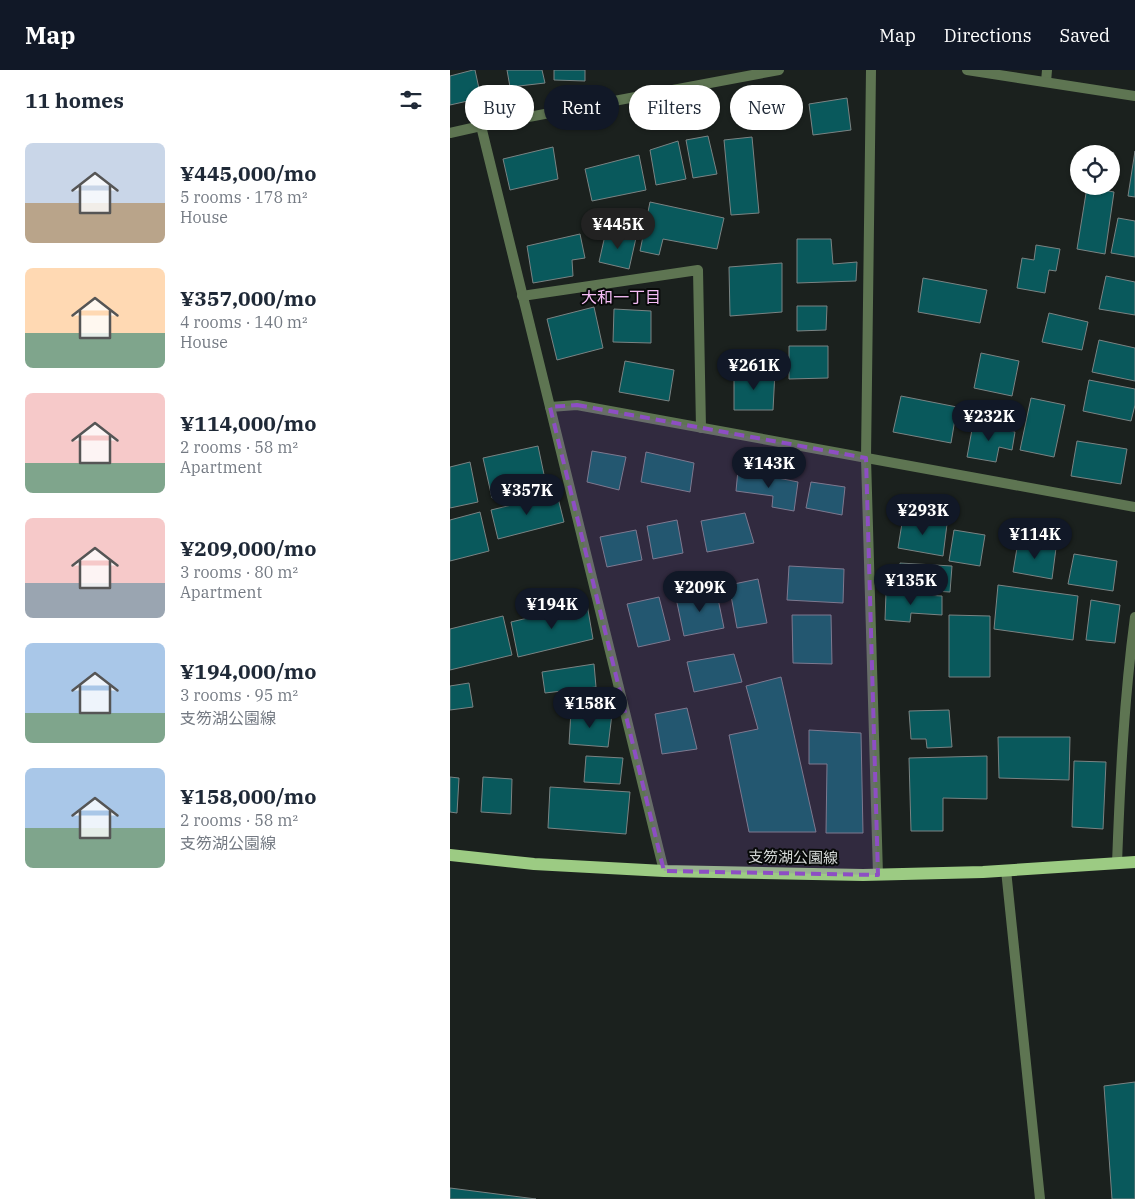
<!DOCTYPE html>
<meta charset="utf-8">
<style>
body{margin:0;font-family:"IBM Plex Serif","Noto Sans JP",serif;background:#f2f2f3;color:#1f2937;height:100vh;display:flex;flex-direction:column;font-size:19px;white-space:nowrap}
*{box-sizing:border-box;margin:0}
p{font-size:16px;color:#747a83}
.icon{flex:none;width:28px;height:28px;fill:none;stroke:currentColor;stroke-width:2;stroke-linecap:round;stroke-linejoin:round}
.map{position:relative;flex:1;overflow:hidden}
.side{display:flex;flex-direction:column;background:#fff;width:450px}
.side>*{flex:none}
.banner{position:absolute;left:15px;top:15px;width:475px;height:45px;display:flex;gap:10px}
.controls{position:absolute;left:620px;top:75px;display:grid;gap:10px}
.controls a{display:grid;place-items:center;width:50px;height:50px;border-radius:50%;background:#fff;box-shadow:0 1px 4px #0004;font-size:25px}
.price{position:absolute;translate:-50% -42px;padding:0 11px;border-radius:18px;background:#111827;color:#fff;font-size:16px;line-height:32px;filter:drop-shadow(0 1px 2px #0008)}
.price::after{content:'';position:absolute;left:50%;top:30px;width:15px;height:11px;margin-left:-8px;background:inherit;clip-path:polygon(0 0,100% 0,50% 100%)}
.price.current{background:#222;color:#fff}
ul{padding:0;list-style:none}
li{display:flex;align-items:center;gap:15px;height:125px;padding:0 25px}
li span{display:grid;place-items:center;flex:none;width:140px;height:100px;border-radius:8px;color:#555}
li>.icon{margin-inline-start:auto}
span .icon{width:60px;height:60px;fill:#fffc;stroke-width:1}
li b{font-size:21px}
h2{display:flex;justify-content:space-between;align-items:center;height:60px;padding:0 25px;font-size:21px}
.pill{padding:0 18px;border-radius:22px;background:#fff;box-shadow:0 1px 4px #0004;font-size:18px;line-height:45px}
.pill.current{background:#111827;color:#fff}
header{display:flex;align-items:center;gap:30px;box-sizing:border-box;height:70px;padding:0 25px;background:#111827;color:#fff}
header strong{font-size:24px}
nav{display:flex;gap:28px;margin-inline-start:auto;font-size:18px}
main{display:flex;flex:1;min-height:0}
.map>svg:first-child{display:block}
.building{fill:#09595c;stroke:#7a8383}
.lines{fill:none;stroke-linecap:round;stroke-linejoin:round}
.service{stroke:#5e7552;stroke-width:10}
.minor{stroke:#5e7552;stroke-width:10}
.tertiary{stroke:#5e7552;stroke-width:10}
.primary{stroke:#9ccb83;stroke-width:12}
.marked{fill:#8d4ec4;fill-opacity:0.2;stroke:#8d4ec4;stroke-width:4;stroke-dasharray:10 6;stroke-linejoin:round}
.labels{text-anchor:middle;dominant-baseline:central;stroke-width:4;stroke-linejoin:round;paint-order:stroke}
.street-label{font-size:15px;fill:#d4d8d6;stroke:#080a09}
.neighbourhood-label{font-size:16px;fill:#f6bdf6;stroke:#080a09}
</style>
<header>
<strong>Map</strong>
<nav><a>Map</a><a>Directions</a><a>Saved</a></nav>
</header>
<main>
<section class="side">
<h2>11 homes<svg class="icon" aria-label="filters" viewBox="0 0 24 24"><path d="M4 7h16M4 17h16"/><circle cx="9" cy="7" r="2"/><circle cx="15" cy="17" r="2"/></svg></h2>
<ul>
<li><span style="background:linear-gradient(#c9d6e8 60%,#b9a48a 0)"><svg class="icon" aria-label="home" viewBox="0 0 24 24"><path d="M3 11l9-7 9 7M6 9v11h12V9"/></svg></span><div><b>¥445,000/mo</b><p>5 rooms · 178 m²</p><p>House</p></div></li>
<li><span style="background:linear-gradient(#ffd9b3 65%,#7fa58c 0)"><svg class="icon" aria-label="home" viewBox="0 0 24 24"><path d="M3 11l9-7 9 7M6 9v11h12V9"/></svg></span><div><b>¥357,000/mo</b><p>4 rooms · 140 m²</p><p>House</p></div></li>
<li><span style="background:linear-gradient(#f6c9c9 70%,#7fa58c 0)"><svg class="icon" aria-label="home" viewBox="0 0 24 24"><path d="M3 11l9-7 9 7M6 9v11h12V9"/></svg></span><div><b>¥114,000/mo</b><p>2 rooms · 58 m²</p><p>Apartment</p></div></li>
<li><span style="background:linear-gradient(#f6c9c9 65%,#9aa5b1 0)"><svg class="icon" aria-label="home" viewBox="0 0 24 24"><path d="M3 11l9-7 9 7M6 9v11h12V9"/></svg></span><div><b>¥209,000/mo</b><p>3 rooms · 80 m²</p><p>Apartment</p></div></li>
<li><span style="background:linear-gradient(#a9c7e8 70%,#7fa58c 0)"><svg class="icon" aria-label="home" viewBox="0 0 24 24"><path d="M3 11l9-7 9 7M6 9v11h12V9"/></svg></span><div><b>¥194,000/mo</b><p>3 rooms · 95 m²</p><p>支笏湖公園線</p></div></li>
<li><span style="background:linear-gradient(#a9c7e8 60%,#7fa58c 0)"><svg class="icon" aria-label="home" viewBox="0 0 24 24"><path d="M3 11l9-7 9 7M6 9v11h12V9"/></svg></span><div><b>¥158,000/mo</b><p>2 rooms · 58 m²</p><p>支笏湖公園線</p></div></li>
</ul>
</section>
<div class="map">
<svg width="685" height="1129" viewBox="0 0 685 1129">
<rect width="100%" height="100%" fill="#1b211e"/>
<g class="building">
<polygon points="23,0 25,0 31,28 0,35 0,6"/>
<polygon points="57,0 92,0 95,13 60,17"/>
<polygon points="104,0 135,0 135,11 104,10"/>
<polygon points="397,28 401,60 363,65 359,34"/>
<polygon points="258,66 267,104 243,108 236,70"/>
<polygon points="302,67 309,143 281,145 274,70"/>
<polygon points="228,71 236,109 206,115 200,80"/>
<polygon points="103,77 108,109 60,120 53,89"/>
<polygon points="640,79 664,83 661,101 661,84 639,84"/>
<polygon points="685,81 685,127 678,126"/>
<polygon points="189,85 196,120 142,131 135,99"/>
<polygon points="624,89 629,89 629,110 622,109"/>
<polygon points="637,117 664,122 655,184 627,179"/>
<polygon points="200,132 274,148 267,179 213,169 209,185 190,181"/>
<polygon points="668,148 685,151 685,187 661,183"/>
<polygon points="156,161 186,168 179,199 149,192"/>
<polygon points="130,164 135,188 122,190 123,206 83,213 77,176"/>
<polygon points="347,169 381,169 383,194 407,192 406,211 347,213"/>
<polygon points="586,175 610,179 606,201 599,200 595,223 567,218 572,188 584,190"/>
<polygon points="332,193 332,242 280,246 279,197"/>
<polygon points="656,206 685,212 685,245 649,239"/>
<polygon points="473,208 537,220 530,253 468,242"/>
<polygon points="347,236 377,236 376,260 347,261"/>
<polygon points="144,237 153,278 107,290 97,249"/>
<polygon points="164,239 201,241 201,273 163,272"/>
<polygon points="599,243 638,252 632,280 592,272"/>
<polygon points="649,270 685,278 685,311 642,302"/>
<polygon points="339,276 378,276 378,308 339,309"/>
<polygon points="531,283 569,291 562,326 524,318"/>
<polygon points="175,291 224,300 219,331 169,322"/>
<polygon points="325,301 323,340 284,340 284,302"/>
<polygon points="639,310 685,319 685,335 681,351 633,341"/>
<polygon points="451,326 507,337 501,373 443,362"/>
<polygon points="581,328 615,335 604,387 570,380"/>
<polygon points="523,354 565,362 562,380 549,377 546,392 517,387"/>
<polygon points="627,371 677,379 671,414 621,406"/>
<polygon points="88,376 96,414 42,428 33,388"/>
<polygon points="142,381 176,387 169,420 137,412"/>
<polygon points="196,382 244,393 240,422 191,412"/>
<polygon points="20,392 28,432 0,438 0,397"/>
<polygon points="288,400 348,412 344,441 322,437 323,426 286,421"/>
<polygon points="361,412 395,417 392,445 356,438"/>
<polygon points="107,424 114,452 48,469 41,440"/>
<polygon points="30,442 39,481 0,491 0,450"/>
<polygon points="295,443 304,473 257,482 251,451"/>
<polygon points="453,447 497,454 493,486 448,478"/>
<polygon points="227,450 233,483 203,489 197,456"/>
<polygon points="186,460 192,490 157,497 150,467"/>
<polygon points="504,460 535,465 530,496 499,491"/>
<polygon points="568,472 606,478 602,509 563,502"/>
<polygon points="624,484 667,491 663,521 618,514"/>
<polygon points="450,493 502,496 500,522 449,519"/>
<polygon points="339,496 394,499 393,533 337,530"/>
<polygon points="308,509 317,553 287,558 279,515"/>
<polygon points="548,515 628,526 623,570 544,559"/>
<polygon points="266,519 274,558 234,566 226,528"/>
<polygon points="436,523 492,526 492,545 461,543 460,552 435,550"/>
<polygon points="209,527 220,570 188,577 177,534"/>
<polygon points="641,530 670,535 665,573 636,570"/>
<polygon points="137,534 143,569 68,587 61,552"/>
<polygon points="342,545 381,545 382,594 343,593"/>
<polygon points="499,545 540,546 540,607 499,607"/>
<polygon points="53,546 62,585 0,600 0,559"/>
<polygon points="284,584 292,612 244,622 237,592"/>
<polygon points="144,594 146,617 95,623 92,602"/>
<polygon points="331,607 366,762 299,762 279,665 308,659 296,616"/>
<polygon points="19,613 23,637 0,640 0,616"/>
<polygon points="237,638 247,679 212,684 205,644"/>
<polygon points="499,640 502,677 477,678 476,669 461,669 459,641"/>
<polygon points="121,641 162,644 158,677 119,674"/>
<polygon points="359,660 411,663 413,763 376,763 377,694 359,694"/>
<polygon points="548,667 620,667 619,710 549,708"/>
<polygon points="136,686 173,688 170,714 134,712"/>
<polygon points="537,686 537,729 493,728 493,761 461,761 459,688"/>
<polygon points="624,691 656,692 653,759 622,757"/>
<polygon points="0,707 9,708 7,743 0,742"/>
<polygon points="33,707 62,709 61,744 31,742"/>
<polygon points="100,717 180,722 176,764 98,758"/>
<polygon points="685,1012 685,1129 662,1129 654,1016"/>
<polygon points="0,1118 86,1129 0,1129"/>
</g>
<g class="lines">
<polyline class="service" points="596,12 597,0"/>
<g class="minor">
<polyline points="421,0 416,388 428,805"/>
<polyline points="31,56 214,801"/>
<polyline points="72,226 248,200 251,358"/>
<polyline points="100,337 127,335 685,437"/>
<path d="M667 794C670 711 674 629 685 547"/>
<polyline points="556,800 590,1129"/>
</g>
<g class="tertiary">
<polyline points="517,0 685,26"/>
<polyline points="0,63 31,56 329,0"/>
</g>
<polyline class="primary" points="0,785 84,794 214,801 413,805 533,802 685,792"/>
</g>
<path class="marked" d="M127 335 416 388 428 805 214 801 100 337Z"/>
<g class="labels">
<g class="street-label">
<text transform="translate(343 787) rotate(1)">支笏湖公園線</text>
</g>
<g class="neighbourhood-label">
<text x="171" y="227">大和一丁目</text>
</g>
</g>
</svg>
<div class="controls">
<a><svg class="icon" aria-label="locate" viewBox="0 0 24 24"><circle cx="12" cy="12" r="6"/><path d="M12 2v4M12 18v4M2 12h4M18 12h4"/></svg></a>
</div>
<b class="price current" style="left:168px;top:180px">¥445K</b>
<b class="price" style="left:304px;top:321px">¥261K</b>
<b class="price" style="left:539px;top:372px">¥232K</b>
<b class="price" style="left:319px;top:419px">¥143K</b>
<b class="price" style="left:77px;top:446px">¥357K</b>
<b class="price" style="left:473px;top:466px">¥293K</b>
<b class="price" style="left:585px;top:490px">¥114K</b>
<b class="price" style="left:461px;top:536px">¥135K</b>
<b class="price" style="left:250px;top:543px">¥209K</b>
<b class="price" style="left:102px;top:560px">¥194K</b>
<b class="price" style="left:140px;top:659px">¥158K</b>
<div class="banner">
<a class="pill">Buy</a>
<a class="pill current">Rent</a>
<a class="pill">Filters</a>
<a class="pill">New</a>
</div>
</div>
</main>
